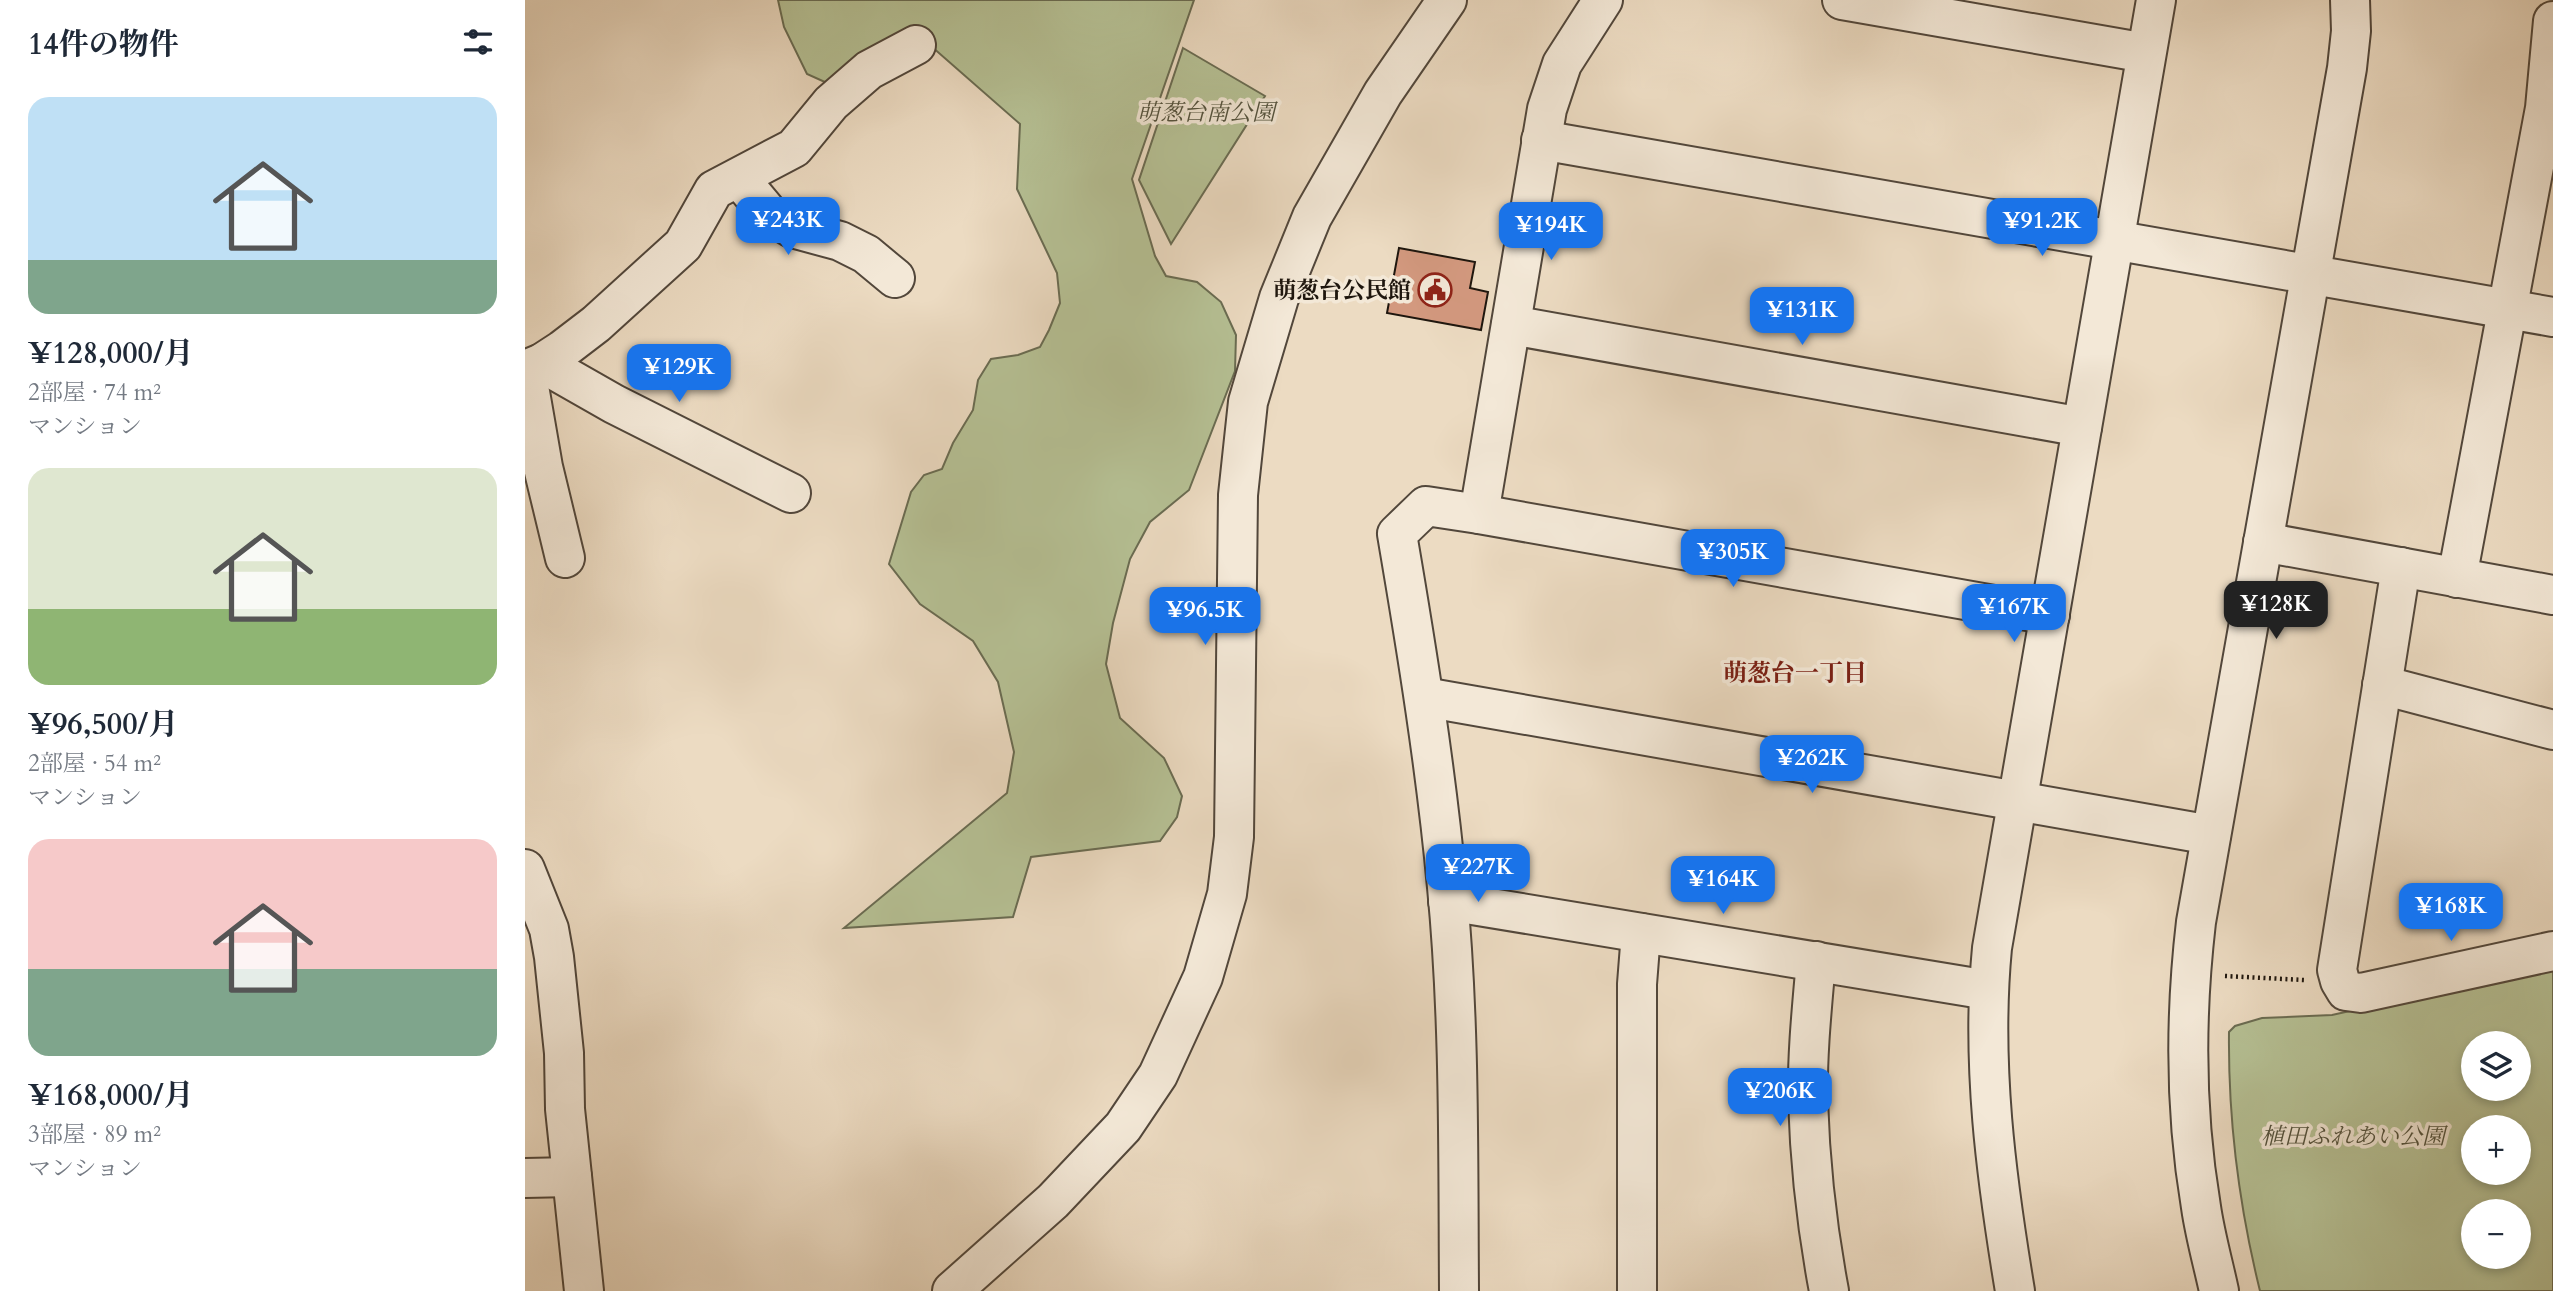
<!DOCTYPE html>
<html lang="ja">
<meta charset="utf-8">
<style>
body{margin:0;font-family:Cardo,"Noto Serif JP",serif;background:#f2f2f3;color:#1f2937;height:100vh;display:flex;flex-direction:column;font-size:26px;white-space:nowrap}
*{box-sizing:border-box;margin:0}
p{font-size:23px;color:#747a83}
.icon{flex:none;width:38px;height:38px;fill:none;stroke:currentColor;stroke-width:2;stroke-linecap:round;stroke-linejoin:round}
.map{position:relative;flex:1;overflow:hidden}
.sheet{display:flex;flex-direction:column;background:#fff;width:525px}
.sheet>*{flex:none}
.controls{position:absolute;left:1936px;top:1031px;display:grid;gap:14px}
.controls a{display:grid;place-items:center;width:70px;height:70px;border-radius:50%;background:#fff;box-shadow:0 4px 10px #0003;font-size:35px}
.price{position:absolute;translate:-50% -60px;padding:0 16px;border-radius:14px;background:#1a73e8;color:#fff;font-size:23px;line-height:46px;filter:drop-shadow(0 2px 4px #0008)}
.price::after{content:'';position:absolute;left:50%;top:42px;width:21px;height:16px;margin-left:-10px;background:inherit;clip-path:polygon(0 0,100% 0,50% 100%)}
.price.selected{background:#222;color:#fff}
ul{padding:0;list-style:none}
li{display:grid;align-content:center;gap:14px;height:371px;padding:0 28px}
li span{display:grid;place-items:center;height:217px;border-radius:21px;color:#555}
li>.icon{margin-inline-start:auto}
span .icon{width:126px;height:126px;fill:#fffc;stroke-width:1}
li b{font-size:30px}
h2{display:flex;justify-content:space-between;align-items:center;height:84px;padding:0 28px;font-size:30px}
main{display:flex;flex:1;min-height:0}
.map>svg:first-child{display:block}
.green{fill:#b6c195;stroke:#6a6c52;stroke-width:2;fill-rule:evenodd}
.building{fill:#d3997f;stroke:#1e160e;stroke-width:2}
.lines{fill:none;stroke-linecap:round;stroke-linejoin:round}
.minor-casing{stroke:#52473b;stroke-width:42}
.path{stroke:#1e160e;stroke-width:4.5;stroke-dasharray:2 3.5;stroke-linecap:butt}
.minor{stroke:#f3e8d7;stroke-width:38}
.labels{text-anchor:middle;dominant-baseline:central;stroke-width:7;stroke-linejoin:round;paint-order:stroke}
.park-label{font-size:23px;font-style:italic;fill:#53523d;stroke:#f3e8d7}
.poi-label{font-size:23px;font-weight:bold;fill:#1e160e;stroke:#f3e8d7;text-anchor:end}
.neighbourhood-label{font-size:24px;font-weight:bold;fill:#7a1f14;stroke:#f3e8d7}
</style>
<main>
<section class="sheet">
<h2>14件の物件<svg class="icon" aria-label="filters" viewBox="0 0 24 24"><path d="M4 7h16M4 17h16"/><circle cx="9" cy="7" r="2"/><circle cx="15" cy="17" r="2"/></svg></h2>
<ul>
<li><span style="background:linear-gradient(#bfe0f5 75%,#7fa58c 0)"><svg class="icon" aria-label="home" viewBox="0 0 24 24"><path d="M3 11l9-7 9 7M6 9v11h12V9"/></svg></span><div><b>¥128,000/月</b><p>2部屋 · 74 m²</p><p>マンション</p></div></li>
<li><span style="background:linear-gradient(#dfe7d0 65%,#8fb573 0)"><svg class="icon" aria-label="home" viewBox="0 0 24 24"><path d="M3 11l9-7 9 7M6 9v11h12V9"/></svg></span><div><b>¥96,500/月</b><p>2部屋 · 54 m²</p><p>マンション</p></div></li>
<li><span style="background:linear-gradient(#f6c9c9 60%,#7fa58c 0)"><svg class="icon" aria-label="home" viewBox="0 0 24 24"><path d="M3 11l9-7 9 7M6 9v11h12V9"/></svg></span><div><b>¥168,000/月</b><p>3部屋 · 89 m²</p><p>マンション</p></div></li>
</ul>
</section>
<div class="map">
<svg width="2028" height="1291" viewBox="0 0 2028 1291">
<rect width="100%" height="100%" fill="#ecdbc2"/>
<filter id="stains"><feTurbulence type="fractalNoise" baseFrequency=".00286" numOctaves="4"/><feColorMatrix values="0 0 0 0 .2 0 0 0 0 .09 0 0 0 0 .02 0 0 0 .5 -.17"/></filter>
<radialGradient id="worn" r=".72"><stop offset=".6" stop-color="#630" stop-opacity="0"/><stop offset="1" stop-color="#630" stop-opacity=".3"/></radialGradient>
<g class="green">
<polygon points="253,0 669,0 607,179 630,256 641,276 672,282 696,302 711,335 710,371 664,490 625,522 605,559 588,623 581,664 595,718 639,758 657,796 652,817 635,841 506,857 488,917 319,928 482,793 489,752 473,682 448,641 395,604 364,564 386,492 399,475 417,469 428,443 448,410 453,380 466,359 493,355 515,347 524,330 535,303 532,273 492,189 495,124 390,32 311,87 282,74 259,27"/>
<polygon points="658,48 740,96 646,244 614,180"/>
<path d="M2028 966V1291H1735C1714 1206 1703 1120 1704 1032L1710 1026 1737 1018 1807 1015ZM1948 1043H1993V1088H1948ZM1948 1127H1993V1172H1948ZM1948 1211H1993V1256H1948Z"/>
</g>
<polygon class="building" points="874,248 950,262 945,288 963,292 956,330 862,313"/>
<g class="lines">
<defs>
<g id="minor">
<polyline points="1317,0 1621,53"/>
<polyline points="1016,140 2028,317"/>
<polyline points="214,178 244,214 267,228 315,241 341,254 370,278"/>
<polyline points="986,325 1557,427"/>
<polyline points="17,363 89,404 266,493"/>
<polyline points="1,369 18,467 40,558"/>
<polyline points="0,370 17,363 37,350 71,324 158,245 189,190 269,148 306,103 344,70 391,45"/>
<polyline points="954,514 1022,109 1037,64 1078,0"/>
<polyline points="1738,542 2028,595"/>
<polyline points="1876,567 1812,970 1815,981 1821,991 1836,993 2028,951"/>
<polyline points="1932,578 2020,108 2028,21"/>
<polyline points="1857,685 2028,730"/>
<polyline points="899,697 1686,835"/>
<polyline points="0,869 24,929 29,957 39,1053 40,1109 59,1291"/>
<polyline points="923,901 1463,990"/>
<path d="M1291 961C1287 1007 1282 1054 1283 1100 1285 1164 1292 1228 1304 1291"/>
<polyline points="0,1178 47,1177"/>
<polyline points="427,1291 528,1201 598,1127 633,1075 678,977 702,894 709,837 713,495 723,402 754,298 787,217 858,93 922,0"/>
<path d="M934 1291C933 1157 935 1021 922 887 911 769 892 651 872 534L901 506 954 514 1525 615"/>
<polyline points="1112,1291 1112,984 1116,933"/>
<path d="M1490 1291C1471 1177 1456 1063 1467 948L1631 0"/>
<path d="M1694 1291C1688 1263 1680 1235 1676 1207 1660 1112 1660 1016 1671 922L1822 68 1826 31 1825 0"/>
</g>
</defs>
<use href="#minor" class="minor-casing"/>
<polyline class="path" points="1700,976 1779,980"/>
<use href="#minor" class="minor"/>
</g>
<defs>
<symbol id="civic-ring" viewBox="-11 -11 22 22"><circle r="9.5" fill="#f3e8d7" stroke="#8f2418" stroke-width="1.5"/><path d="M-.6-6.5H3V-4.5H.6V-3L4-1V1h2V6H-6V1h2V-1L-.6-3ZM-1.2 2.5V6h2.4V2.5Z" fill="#8f2418"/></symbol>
</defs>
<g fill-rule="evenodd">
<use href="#civic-ring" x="891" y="271" width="38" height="38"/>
</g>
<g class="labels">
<g class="park-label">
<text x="681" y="112">萌葱台南公園</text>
<text x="1828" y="1136">植田ふれあい公園</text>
</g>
<g class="poi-label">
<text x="886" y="290">萌葱台公民館</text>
</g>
<g class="neighbourhood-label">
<text x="1270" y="673">萌葱台一丁目</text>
</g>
</g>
<rect width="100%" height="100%" filter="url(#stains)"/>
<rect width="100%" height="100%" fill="url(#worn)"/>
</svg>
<div class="controls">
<a><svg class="icon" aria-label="layers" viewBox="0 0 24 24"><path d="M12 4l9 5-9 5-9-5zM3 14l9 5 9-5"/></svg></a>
<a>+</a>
<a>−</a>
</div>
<b class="price" style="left:263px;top:257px">¥243K</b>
<b class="price" style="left:1517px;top:258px">¥91.2K</b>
<b class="price" style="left:1026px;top:262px">¥194K</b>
<b class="price" style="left:1277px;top:347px">¥131K</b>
<b class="price" style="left:154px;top:404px">¥129K</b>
<b class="price" style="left:1208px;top:589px">¥305K</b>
<b class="price selected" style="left:1751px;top:641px">¥128K</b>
<b class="price" style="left:1489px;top:644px">¥167K</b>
<b class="price" style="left:680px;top:647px">¥96.5K</b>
<b class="price" style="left:1287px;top:795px">¥262K</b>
<b class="price" style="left:953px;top:904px">¥227K</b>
<b class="price" style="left:1198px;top:916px">¥164K</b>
<b class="price" style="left:1926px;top:943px">¥168K</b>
<b class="price" style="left:1255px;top:1128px">¥206K</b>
</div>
</main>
